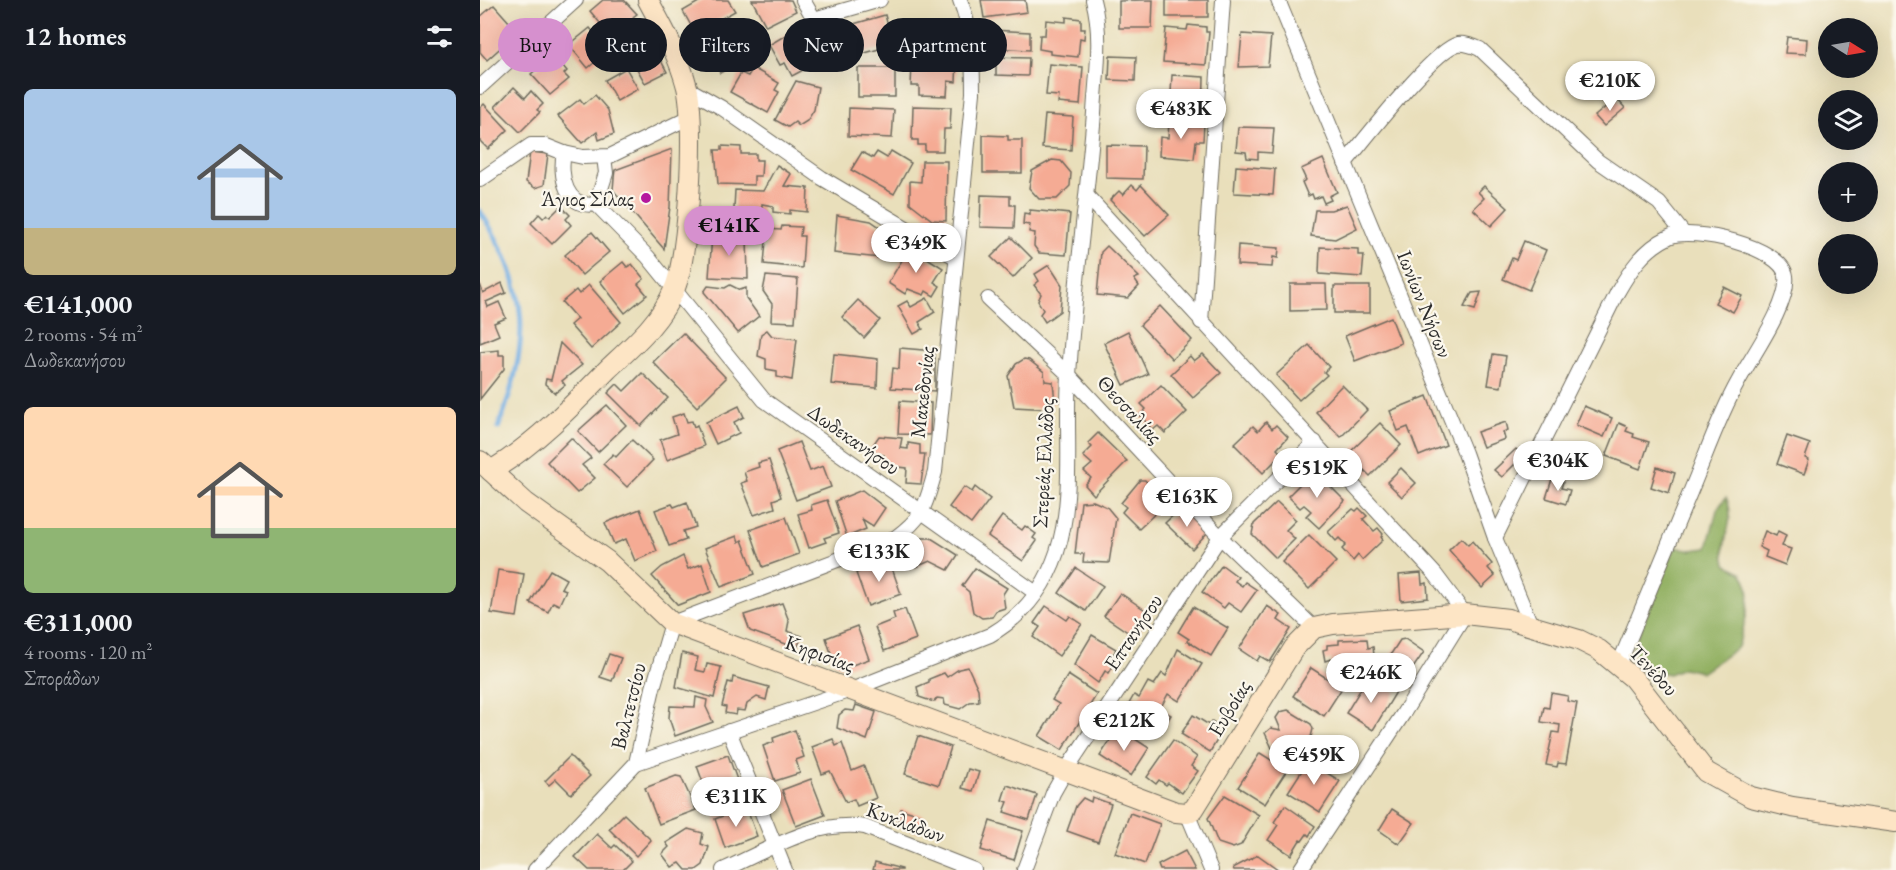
<!DOCTYPE html>
<meta charset="utf-8">
<style>
body{margin:0;font-family:"EB Garamond",serif;background:#242831;color:#f1f3f6;height:100vh;display:flex;flex-direction:column;font-size:22px;white-space:nowrap}
*{box-sizing:border-box;margin:0}
p{font-size:20px;color:#9ea1a6}
.icon{flex:none;width:33px;height:33px;fill:none;stroke:currentColor;stroke-width:2;stroke-linecap:round;stroke-linejoin:round}
.map{position:relative;flex:1;overflow:hidden}
.details{display:flex;flex-direction:column;background:#171b24;width:480px}
.details>*{flex:none}
.guide{position:absolute;left:18px;top:18px;width:570px;height:54px;display:flex;gap:12px}
.needle{width:39px;rotate:101deg}
.tools{position:absolute;left:1338px;top:18px;display:grid;gap:12px}
.tools a{display:grid;place-items:center;width:60px;height:60px;border-radius:50%;background:#171b24;box-shadow:0 6px 24px #0002;font-size:30px}
.price{position:absolute;translate:-50% -51px;padding:0 14px;border-radius:21px;background:#fff;color:#222;font-size:20px;line-height:39px;filter:drop-shadow(0 2px 3px #0008)}
.price::after{content:'';position:absolute;left:50%;top:36px;width:18px;height:14px;margin-left:-9px;background:inherit;clip-path:polygon(0 0,100% 0,50% 100%)}
.price.current{background:#d690ce;color:#111}
ul{padding:0;list-style:none}
li{display:grid;align-content:center;gap:12px;height:318px;padding:0 24px}
li span{display:grid;place-items:center;height:186px;border-radius:9px;color:#555}
li>.icon{margin-inline-start:auto}
span .icon{width:108px;height:108px;fill:#fffc;stroke-width:1}
li b{font-size:26px}
h2{display:flex;justify-content:space-between;align-items:center;height:72px;padding:0 24px;font-size:26px}
.chip{padding:0 21px;border-radius:27px;background:#171b24;box-shadow:0 6px 24px #0002;font-size:21px;line-height:54px}
.chip.current{background:#d690ce;color:#111}
main{display:flex;flex:1;min-height:0}
.map>svg:first-child{display:block}
.forest{fill:#92b062;stroke:#5e6e46;stroke-width:1.5}
.lines{fill:none;stroke-linecap:round;stroke-linejoin:round}
.stream{stroke:#71ade3;stroke-width:5}
.building{fill:#f5ab94}
.street-casing{stroke:#6e6a5d;stroke-width:16}
.secondary-casing{stroke:#6e6a5d;stroke-width:22}
.street{stroke:#fff;stroke-width:14}
.secondary{stroke:#fde5c5;stroke-width:20}
.poi-dot{fill:#b5179e;stroke:#fbf7ec;stroke-width:2}
.labels{text-anchor:middle;dominant-baseline:central;stroke-width:4.5;stroke-linejoin:round;paint-order:stroke}
.poi-label{font-size:21px;fill:#2b2b2b;stroke:#fbf7ec;text-anchor:end}
.street-label{font-size:21px;fill:#2b2b2b;stroke:#fbf7ec}
</style>
<main>
<section class="details">
<h2>12 homes<svg class="icon" aria-label="filters" viewBox="0 0 24 24"><path d="M4 7h16M4 17h16"/><circle cx="9" cy="7" r="2"/><circle cx="15" cy="17" r="2"/></svg></h2>
<ul>
<li><span style="background:linear-gradient(#a9c7e8 75%,#c2b280 0)"><svg class="icon" aria-label="home" viewBox="0 0 24 24"><path d="M3 11l9-7 9 7M6 9v11h12V9"/></svg></span><div><b>€141,000</b><p>2 rooms · 54 m²</p><p>Δωδεκανήσου</p></div></li>
<li><span style="background:linear-gradient(#ffd9b3 65%,#8fb573 0)"><svg class="icon" aria-label="home" viewBox="0 0 24 24"><path d="M3 11l9-7 9 7M6 9v11h12V9"/></svg></span><div><b>€311,000</b><p>4 rooms · 120 m²</p><p>Σποράδων</p></div></li>
</ul>
</section>
<div class="map">
<svg width="1416" height="870" viewBox="0 0 1416 870">
<rect width="100%" height="100%" fill="#fbf7ec"/>
<filter id="ink" filterUnits="userSpaceOnUse"><feTurbulence type="fractalNoise" baseFrequency=".0167" numOctaves="2"/><feDisplacementMap in="SourceGraphic" scale="12" xChannelSelector="R" yChannelSelector="G"/><feConvolveMatrix kernelMatrix="1 2 1 2 8 2 1 2 1" color-interpolation-filters="sRGB"/></filter>
<filter id="wash" filterUnits="userSpaceOnUse"><feTurbulence type="fractalNoise" baseFrequency=".008" numOctaves="4" result="noise"/><feDisplacementMap in="SourceGraphic" scale="24" xChannelSelector="R" yChannelSelector="G"/><feGaussianBlur stdDeviation="1.35" result="paint"/><feColorMatrix in="noise" values="0 0 0 0 0 0 0 0 0 0 0 0 0 0 0 0 0 1.4 0 .05"/><feComposite in="paint" operator="in"/></filter>
<g filter="url(#wash)">
<rect width="100%" height="100%" fill="#e9dfbb"/>
<path class="forest" d="M1246 497C1258 524 1238 538 1246 564 1250 567 1259 570 1262 574 1277 592 1263 627 1258 647L1222 672 1203 668 1189 674 1173 671 1152 650 1195 547 1211 550 1227 548 1237 510Z"/>
<g class="lines">
<path class="stream" d="M0 211C51 291 51 340 18 428"/>
</g>
<g id="blocks">
<g class="building">
<polygon points="123,0 144,0 157,14 153,17 162,28 140,47 110,11"/>
<polygon points="222,0 248,0 255,11 215,33 203,11"/>
<polygon points="272,0 311,0 316,11 286,26"/>
<polygon points="501,0 545,0 547,12 504,18"/>
<polygon points="661,0 673,0 672,28 639,28 639,1"/>
<rect x="686" y="0" width="42" height="17"/>
<polygon points="14,5 38,32 7,60 0,52 0,17"/>
<polygon points="405,15 413,45 371,57 363,27"/>
<polygon points="586,17 601,19 601,29 605,29 604,39 600,38 598,57 570,54 570,51 559,49 560,35 565,35 566,20 586,22"/>
<polygon points="708,25 726,27 726,32 729,32 726,65 683,62 686,28 707,30"/>
<polygon points="321,26 330,43 326,45 334,58 324,64 327,68 312,76 305,63 300,65 289,45"/>
<polygon points="260,27 274,55 240,73 225,45"/>
<polygon points="110,28 129,50 108,68 89,45"/>
<polygon points="511,30 550,32 550,50 510,48"/>
<polygon points="762,34 791,36 788,66 759,67"/>
<polygon points="1307,37 1327,39 1326,54 1305,53"/>
<polygon points="172,44 187,72 165,83 150,56"/>
<polygon points="444,50 460,51 460,60 477,60 476,82 468,81 467,96 439,95 439,86 431,86 432,64 443,65"/>
<polygon points="630,56 656,57 655,81 629,80"/>
<polygon points="70,57 75,63 78,60 87,71 84,74 89,79 70,95 51,74"/>
<polygon points="516,57 549,58 548,76 516,75"/>
<polygon points="569,64 603,67 600,105 578,103 579,96 566,95"/>
<polygon points="146,68 158,89 137,101 125,80"/>
<polygon points="273,68 299,83 295,90 299,92 288,113 250,92 261,73 268,76"/>
<rect x="378" y="68" width="37" height="29"/>
<polygon points="692,75 724,77 723,112 690,111"/>
<polygon points="316,81 338,87 334,110 327,121 319,126 315,122 308,127 295,120"/>
<polygon points="34,87 45,98 51,91 63,104 57,110 60,112 40,132 15,107"/>
<polygon points="115,95 128,110 134,134 119,140 117,132 102,143 78,116 100,99 104,104"/>
<polygon points="1136,98 1145,108 1124,126 1115,116"/>
<polygon points="4,104 28,130 8,149 0,141 0,108"/>
<polygon points="433,106 471,107 470,129 464,129 463,151 445,151 445,145 438,145 438,140 432,140"/>
<polygon points="369,108 414,110 412,138 368,136"/>
<polygon points="565,115 593,117 591,150 562,148"/>
<polygon points="689,122 724,124 723,141 716,141 714,159 679,156 680,137 688,138"/>
<polygon points="758,127 794,128 792,153 778,152 778,159 767,158 766,152 756,151"/>
<polygon points="503,135 528,136 528,140 542,140 542,173 503,173"/>
<polygon points="626,145 664,146 663,179 626,178"/>
<polygon points="242,146 261,147 261,154 276,154 276,160 282,160 281,176 274,176 274,185 238,184 235,150 242,150"/>
<polygon points="192,149 190,207 184,249 133,190 134,178 135,170"/>
<polygon points="411,151 431,163 414,194 371,170 382,152 393,158 397,152 407,158"/>
<polygon points="50,152 68,154 64,185 55,188 46,182"/>
<polygon points="843,159 857,192 849,196 851,200 844,203 841,196 834,199 832,194 828,196 822,182 826,180 821,169"/>
<polygon points="572,160 581,161 591,173 590,186 577,199 559,199 549,188 552,171"/>
<polygon points="442,161 467,161 466,221 452,220 430,203 430,181 441,182"/>
<polygon points="297,165 311,174 304,186 328,188 327,212 310,210 310,214 293,212 293,206 282,204 281,229 253,227 255,190 283,191"/>
<polygon points="756,166 795,169 793,195 754,193"/>
<polygon points="652,185 657,190 661,185 689,215 665,236 630,200 639,191 643,195"/>
<polygon points="1004,186 1028,208 1011,226 993,209 1004,198 998,192"/>
<polygon points="501,195 530,196 530,205 535,205 534,228 500,227"/>
<polygon points="867,205 877,228 855,239 831,236 835,210 851,210"/>
<polygon points="81,206 90,215 86,219 91,225 72,244 51,223 59,214 63,218 67,214 70,217"/>
<polygon points="550,210 590,214 586,255 559,253 554,246 555,233 549,232 550,225 543,224 544,213 550,214"/>
<polygon points="357,215 391,221 420,241 409,259 354,253"/>
<polygon points="302,226 321,227 320,236 324,236 322,268 284,264 287,229 301,230"/>
<polygon points="112,232 129,252 102,275 85,255"/>
<polygon points="232,235 267,237 268,279 229,277"/>
<polygon points="531,237 552,258 533,278 511,257"/>
<polygon points="1044,241 1066,250 1049,290 1023,279 1032,258 1036,260"/>
<polygon points="758,245 799,248 798,258 793,257 792,267 757,265"/>
<polygon points="627,246 659,277 654,279 659,286 648,298 617,295 621,252"/>
<polygon points="430,247 463,268 454,282 460,286 454,296 446,291 444,295 428,289 425,294 408,283"/>
<polygon points="840,247 878,249 878,255 884,255 882,277 839,274"/>
<polygon points="143,262 147,267 152,264 164,279 158,284 167,295 145,313 120,281"/>
<polygon points="569,265 582,285 580,311 565,322 560,314 563,310 558,301 561,294 554,285 559,281 555,274"/>
<polygon points="286,276 318,279 315,322 291,321 292,304 283,291"/>
<polygon points="22,283 26,293 6,302 8,307 19,302 26,318 14,323 19,335 0,343 0,284 3,293"/>
<polygon points="810,284 846,284 847,310 810,311"/>
<polygon points="109,285 141,322 111,349 90,325 97,319 82,302 96,290 99,294"/>
<polygon points="250,285 260,290 266,288 266,298 279,316 258,333 224,292 228,286 245,288"/>
<rect x="854" y="286" width="36" height="27"/>
<polygon points="1244,287 1262,296 1253,312 1235,303"/>
<polygon points="1001,292 995,310 984,307 992,293"/>
<polygon points="447,298 455,312 439,322 443,329 434,334 418,306 427,301 431,307"/>
<polygon points="378,300 400,320 384,338 362,317"/>
<polygon points="680,306 712,340 692,359 660,325"/>
<polygon points="911,317 921,343 875,361 865,336"/>
<polygon points="287,330 292,336 317,339 312,380 297,377 297,371 286,369 286,359 278,356 281,334"/>
<polygon points="648,331 668,374 644,385 624,343"/>
<polygon points="203,333 246,378 217,407 173,362"/>
<polygon points="80,343 102,365 82,381 85,385 75,393 65,384 66,379 71,380"/>
<polygon points="829,345 849,367 844,372 847,375 819,400 796,375"/>
<polygon points="420,348 455,351 455,391 411,388 413,368 419,369"/>
<polygon points="19,350 19,355 24,355 24,369 0,399 0,352"/>
<polygon points="354,354 398,359 397,388 351,384"/>
<polygon points="723,354 741,373 713,398 691,374 710,356 714,361"/>
<polygon points="1013,354 1026,356 1021,387 1008,385"/>
<polygon points="544,359 549,360 564,372 565,381 573,382 575,402 571,403 570,409 534,407 528,376 536,364"/>
<polygon points="162,373 188,398 161,426 128,393 137,384 144,391"/>
<polygon points="681,385 707,412 685,433 678,426 673,430 660,415 666,409 661,404"/>
<polygon points="862,385 887,410 861,437 836,412"/>
<polygon points="947,396 966,445 939,456 928,427 918,431 910,411"/>
<polygon points="420,401 451,403 450,435 418,434"/>
<polygon points="127,405 146,425 118,452 98,431"/>
<polygon points="259,406 264,417 254,422 259,433 236,444 226,422"/>
<polygon points="1104,406 1132,418 1124,437 1096,425"/>
<polygon points="204,413 207,422 212,421 214,427 217,425 224,446 187,460 180,440 197,434 192,417"/>
<polygon points="786,422 792,429 796,425 808,437 797,449 802,454 783,473 754,444 773,426 778,431"/>
<polygon points="1026,422 1028,430 1023,432 1025,439 1003,447 997,432"/>
<polygon points="900,423 921,445 890,476 868,454"/>
<polygon points="1139,423 1148,427 1146,431 1154,434 1153,437 1169,442 1160,469 1126,456"/>
<polygon points="618,433 647,461 614,495 605,485 611,478 604,471 612,464 603,456 612,447 608,443"/>
<polygon points="399,436 422,438 420,448 428,449 428,443 440,445 440,454 445,454 441,484 426,483 427,468 402,465 404,455 388,452"/>
<polygon points="1307,436 1330,444 1325,458 1329,460 1324,474 1297,464"/>
<polygon points="91,438 111,458 102,465 115,478 97,493 67,462"/>
<polygon points="152,440 173,460 147,487 123,464 133,454 136,457"/>
<polygon points="319,442 330,471 343,466 351,487 316,500 297,451"/>
<polygon points="1036,449 1043,456 1022,477 1014,470"/>
<polygon points="289,460 301,497 293,500 295,508 274,515 261,483 267,481 264,472 279,467 278,463"/>
<polygon points="1177,467 1195,473 1189,493 1171,487"/>
<polygon points="921,468 936,483 922,497 907,482"/>
<polygon points="834,470 865,501 839,528 826,516 831,511 824,505 820,508 808,496"/>
<polygon points="1072,479 1083,482 1081,488 1090,490 1086,504 1066,498"/>
<polygon points="660,480 665,480 685,504 659,529 642,512 646,507 641,503"/>
<polygon points="484,487 492,492 495,487 510,499 491,524 469,507"/>
<polygon points="382,490 405,508 393,526 382,519 386,529 367,537 355,501"/>
<polygon points="347,500 359,533 344,538 346,542 329,548 318,514 332,510 331,505"/>
<polygon points="613,501 627,507 636,518 629,563 603,562 604,554 595,554 601,502"/>
<polygon points="207,502 216,527 203,531 206,540 189,546 175,510 192,504 194,507"/>
<polygon points="797,502 816,520 806,530 815,539 796,558 772,534 774,524"/>
<polygon points="702,507 728,532 712,549 685,523"/>
<polygon points="879,508 887,516 883,519 894,531 898,528 903,534 901,537 903,540 882,560 878,555 873,561 862,549 866,545 859,538 856,541 848,532 873,509 876,511"/>
<polygon points="160,509 177,551 155,561 146,539 134,544 125,523"/>
<polygon points="522,516 542,530 545,526 556,534 553,538 557,541 543,561 508,536"/>
<polygon points="306,517 319,554 283,567 270,530"/>
<polygon points="1285,531 1296,536 1298,531 1306,535 1302,546 1311,549 1305,565 1285,557 1287,551 1279,547"/>
<polygon points="829,535 856,562 829,589 802,562"/>
<polygon points="257,536 259,542 262,540 275,574 241,587 225,548"/>
<polygon points="441,538 451,538 478,555 468,570 450,561 436,567 425,555"/>
<polygon points="981,538 988,545 992,541 1012,564 1008,568 1015,576 1002,588 969,550"/>
<polygon points="203,556 208,569 222,564 231,592 198,605 172,576 182,567"/>
<polygon points="409,560 421,594 388,606 376,573"/>
<polygon points="742,565 758,577 755,581 762,586 765,582 777,590 761,612 748,603 744,608 722,592"/>
<polygon points="495,568 527,588 523,594 525,608 516,611 512,617 502,618 493,612 489,592 482,586"/>
<polygon points="596,568 623,586 606,611 579,593"/>
<polygon points="18,570 44,574 37,617 11,613"/>
<polygon points="70,570 86,579 81,588 86,590 79,605 73,602 68,612 50,603"/>
<polygon points="941,573 942,584 947,583 948,598 921,601 919,575"/>
<polygon points="640,593 671,614 655,637 624,616"/>
<polygon points="302,603 309,621 307,631 322,636 317,648 270,631 264,615"/>
<polygon points="566,606 587,620 590,616 602,624 579,656 553,637 560,627 554,623"/>
<polygon points="787,606 801,615 798,620 811,629 790,662 780,656 777,661 759,649"/>
<polygon points="713,607 748,628 731,656 707,641 709,639 698,632"/>
<polygon points="425,609 436,639 404,651 395,627 415,619 413,613"/>
<polygon points="377,626 389,659 364,668 354,662 346,638"/>
<polygon points="612,635 636,649 631,659 636,661 629,673 625,671 618,683 594,665"/>
<polygon points="887,639 888,648 893,647 896,672 866,675 859,668 853,669 851,659 845,661 843,650 847,649 847,645 859,644 859,640"/>
<polygon points="925,639 944,652 929,674 910,662 909,657 920,640"/>
<polygon points="698,649 722,664 699,701 688,694 680,709 691,715 686,723 681,720 678,725 672,721 670,725 645,711 654,695 659,698 668,682 674,685 682,673 686,676"/>
<polygon points="202,653 218,657 215,670 225,672 227,664 241,667 234,698 196,687"/>
<polygon points="129,654 141,658 132,681 120,677"/>
<polygon points="488,667 498,689 499,701 490,702 480,709 465,705 464,699 457,698 454,702 439,697 437,687 449,682 449,679 464,673 467,677 479,669"/>
<polygon points="831,668 862,688 844,716 813,696"/>
<polygon points="588,675 617,694 582,750 559,736 579,704 572,700"/>
<polygon points="253,677 289,687 286,700 277,697 267,704 265,711 257,710 256,715 245,713 246,707 242,706 248,682 252,683"/>
<polygon points="885,682 896,689 900,682 916,692 893,730 866,713"/>
<polygon points="1071,693 1088,696 1087,701 1097,703 1086,764 1078,763 1077,767 1066,765 1073,732 1079,733 1080,725 1061,722 1064,707 1069,708"/>
<polygon points="216,697 227,700 226,707 233,722 195,736 189,718 190,706 215,707"/>
<polygon points="376,705 396,712 387,740 357,728 359,715 365,710 374,711"/>
<polygon points="808,710 831,724 833,729 831,737 820,740 822,753 816,760 811,759 792,748 785,733 791,728 801,730 796,718 800,712"/>
<polygon points="713,715 729,725 732,721 742,728 736,735 739,737 730,752 701,734"/>
<polygon points="638,728 669,748 651,776 620,756"/>
<polygon points="315,730 324,757 316,760 320,773 295,781 283,746 294,742 293,738"/>
<polygon points="438,736 471,747 459,785 425,774"/>
<polygon points="353,739 356,746 362,743 372,771 384,766 396,798 377,806 374,799 366,802 350,771 342,774 332,747"/>
<polygon points="693,740 717,757 711,766 718,771 702,793 688,783 686,785 679,780 676,784 667,777"/>
<polygon points="780,753 807,770 785,804 758,787"/>
<polygon points="248,755 260,788 229,799 217,766"/>
<polygon points="90,756 110,776 91,794 76,779 69,785 65,781"/>
<polygon points="828,761 860,781 840,812 808,792"/>
<polygon points="488,769 499,772 493,791 482,788"/>
<polygon points="196,776 201,777 216,810 179,824 165,788"/>
<polygon points="331,779 345,815 316,826 302,790"/>
<polygon points="527,785 557,795 549,820 524,812 528,802 522,800"/>
<polygon points="745,795 779,815 761,845 753,848 738,843 728,818"/>
<polygon points="612,797 631,804 618,842 587,831 596,806 603,798 611,802"/>
<polygon points="805,805 835,826 829,836 827,834 822,841 820,840 811,855 788,840 798,825 794,822"/>
<polygon points="266,807 277,836 245,848 235,819"/>
<polygon points="421,809 444,816 439,832 416,825"/>
<polygon points="912,809 934,823 919,844 899,830"/>
<polygon points="650,813 680,824 665,864 635,853"/>
<polygon points="144,814 171,840 156,856 129,829"/>
<polygon points="510,821 543,831 534,860 501,850"/>
<polygon points="208,829 223,833 221,844 229,847 223,865 216,870 206,870 200,863 192,867 182,854 189,847 186,843"/>
<polygon points="117,834 132,848 135,845 152,861 143,870 109,870 95,857"/>
<polygon points="705,851 715,870 680,870 678,865"/>
<polygon points="778,855 799,870 754,870 753,868"/>
<polygon points="395,862 422,869 422,870 393,870"/>
</g>
</g>
</g>
<g filter="url(#ink)">
<use href="#blocks" fill-opacity="0" stroke="#6e6a5d" stroke-width="1.5"/>
<g class="lines">
<defs>
<g id="street">
<polyline points="323,0 334,19 400,0"/>
<polyline points="798,0 985,453 1015,538 1051,625"/>
<polyline points="0,87 96,0"/>
<polyline points="207,88 242,108 342,178 475,257"/>
<polyline points="84,153 103,157 130,156 210,117"/>
<path d="M865 163C884 141 953 50 978 44 985 43 993 46 1000 49L1118 161 1179 203 1204 234"/>
<path d="M0 180 51 145H64L84 153C79 175 86 210 116 204L168 257 284 400 556 593"/>
<polyline points="608,197 955,574 985,614 923,714 820,870"/>
<polyline points="116,204 126,173 124,157"/>
<polyline points="508,299 589,375 740,537 834,628"/>
<polyline points="721,322 743,0"/>
<path d="M1015 538 1137 293C1150 270 1164 249 1189 237 1212 226 1302 247 1306 276 1310 304 1271 357 1258 382 1240 414 1228 449 1214 483 1189 543 1164 603 1139 664"/>
<polyline points="249,731 305,870"/>
<path d="M156 763 371 690 510 635C543 616 565 588 577 552 595 497 585 433 589 376 594 288 607 201 614 113 616 75 623 37 613 0"/>
<polyline points="707,813 731,870"/>
<path d="M55 870 156 763 173 688 192 623 415 538C445 516 445 506 455 472L493 93C493 60 492 31 480 0"/>
<path d="M243 870C286 851 336 819 385 827L494 870"/>
<polyline points="544,870 573,793 586,770 740,537 835,442"/>
</g>
<g id="secondary">
<polyline points="0,461 46,503 127,561 192,623 696,812 707,813 714,809 814,648 834,628 853,624 985,614 1028,619 1099,640 1119,650 1153,678 1226,772 1271,797 1312,807 1416,822"/>
<path d="M11 471C55 444 91 407 127 370 152 346 180 323 194 290 209 256 216 124 207 87 199 56 183 28 168 0"/>
</g>
</defs>
<use href="#street" class="street-casing"/>
<use href="#secondary" class="secondary-casing"/>
<use href="#street" class="street"/>
<use href="#secondary" class="secondary"/>
</g>
</g>
<circle class="poi-dot" cx="166" cy="198" r="6"/>
<g class="labels">
<g class="poi-label">
<text x="154" y="198">Άγιος Σίλας</text>
</g>
<g class="street-label">
<text transform="translate(945 304) rotate(68)">Ιωνίων Νήσων</text>
<text transform="translate(442 392) rotate(-84)">Μακεδονίας</text>
<text transform="translate(650 409) rotate(47)">Θεσσαλίας</text>
<text transform="translate(374 439) rotate(35)">Δωδεκανήσου</text>
<text transform="translate(563 463) rotate(-87)">Στερεάς Ελλάδος</text>
<text transform="translate(653 632) rotate(-56)">Επτανήσου</text>
<text transform="translate(340 653) rotate(20)">Κηφισίας</text>
<text transform="translate(1174 670) rotate(47)">Τενέδου</text>
<text transform="translate(148 706) rotate(-76)">Βαλτετσίου</text>
<text transform="translate(749 708) rotate(-59)">Ευβοίας</text>
<text transform="translate(426 822) rotate(20)">Κυκλάδων</text>
</g>
</g>
</svg>
<div class="tools">
<a><svg class="needle" viewBox="-14 -14 28 28"><path d="M0-13l5 13h-10z" fill="#e53935"/><path d="M0 13l5-13h-10z" fill="#9ea1a6"/></svg></a>
<a><svg class="icon" aria-label="layers" viewBox="0 0 24 24"><path d="M12 4l9 5-9 5-9-5zM3 14l9 5 9-5"/></svg></a>
<a>+</a>
<a>−</a>
</div>
<b class="price" style="left:1130px;top:112px">€210K</b>
<b class="price" style="left:701px;top:140px">€483K</b>
<b class="price current" style="left:249px;top:257px">€141K</b>
<b class="price" style="left:436px;top:274px">€349K</b>
<b class="price" style="left:1078px;top:492px">€304K</b>
<b class="price" style="left:837px;top:499px">€519K</b>
<b class="price" style="left:707px;top:528px">€163K</b>
<b class="price" style="left:399px;top:583px">€133K</b>
<b class="price" style="left:891px;top:704px">€246K</b>
<b class="price" style="left:644px;top:752px">€212K</b>
<b class="price" style="left:834px;top:786px">€459K</b>
<b class="price" style="left:256px;top:828px">€311K</b>
<div class="guide">
<a class="chip current">Buy</a>
<a class="chip">Rent</a>
<a class="chip">Filters</a>
<a class="chip">New</a>
<a class="chip">Apartment</a>
</div>
</div>
</main>
